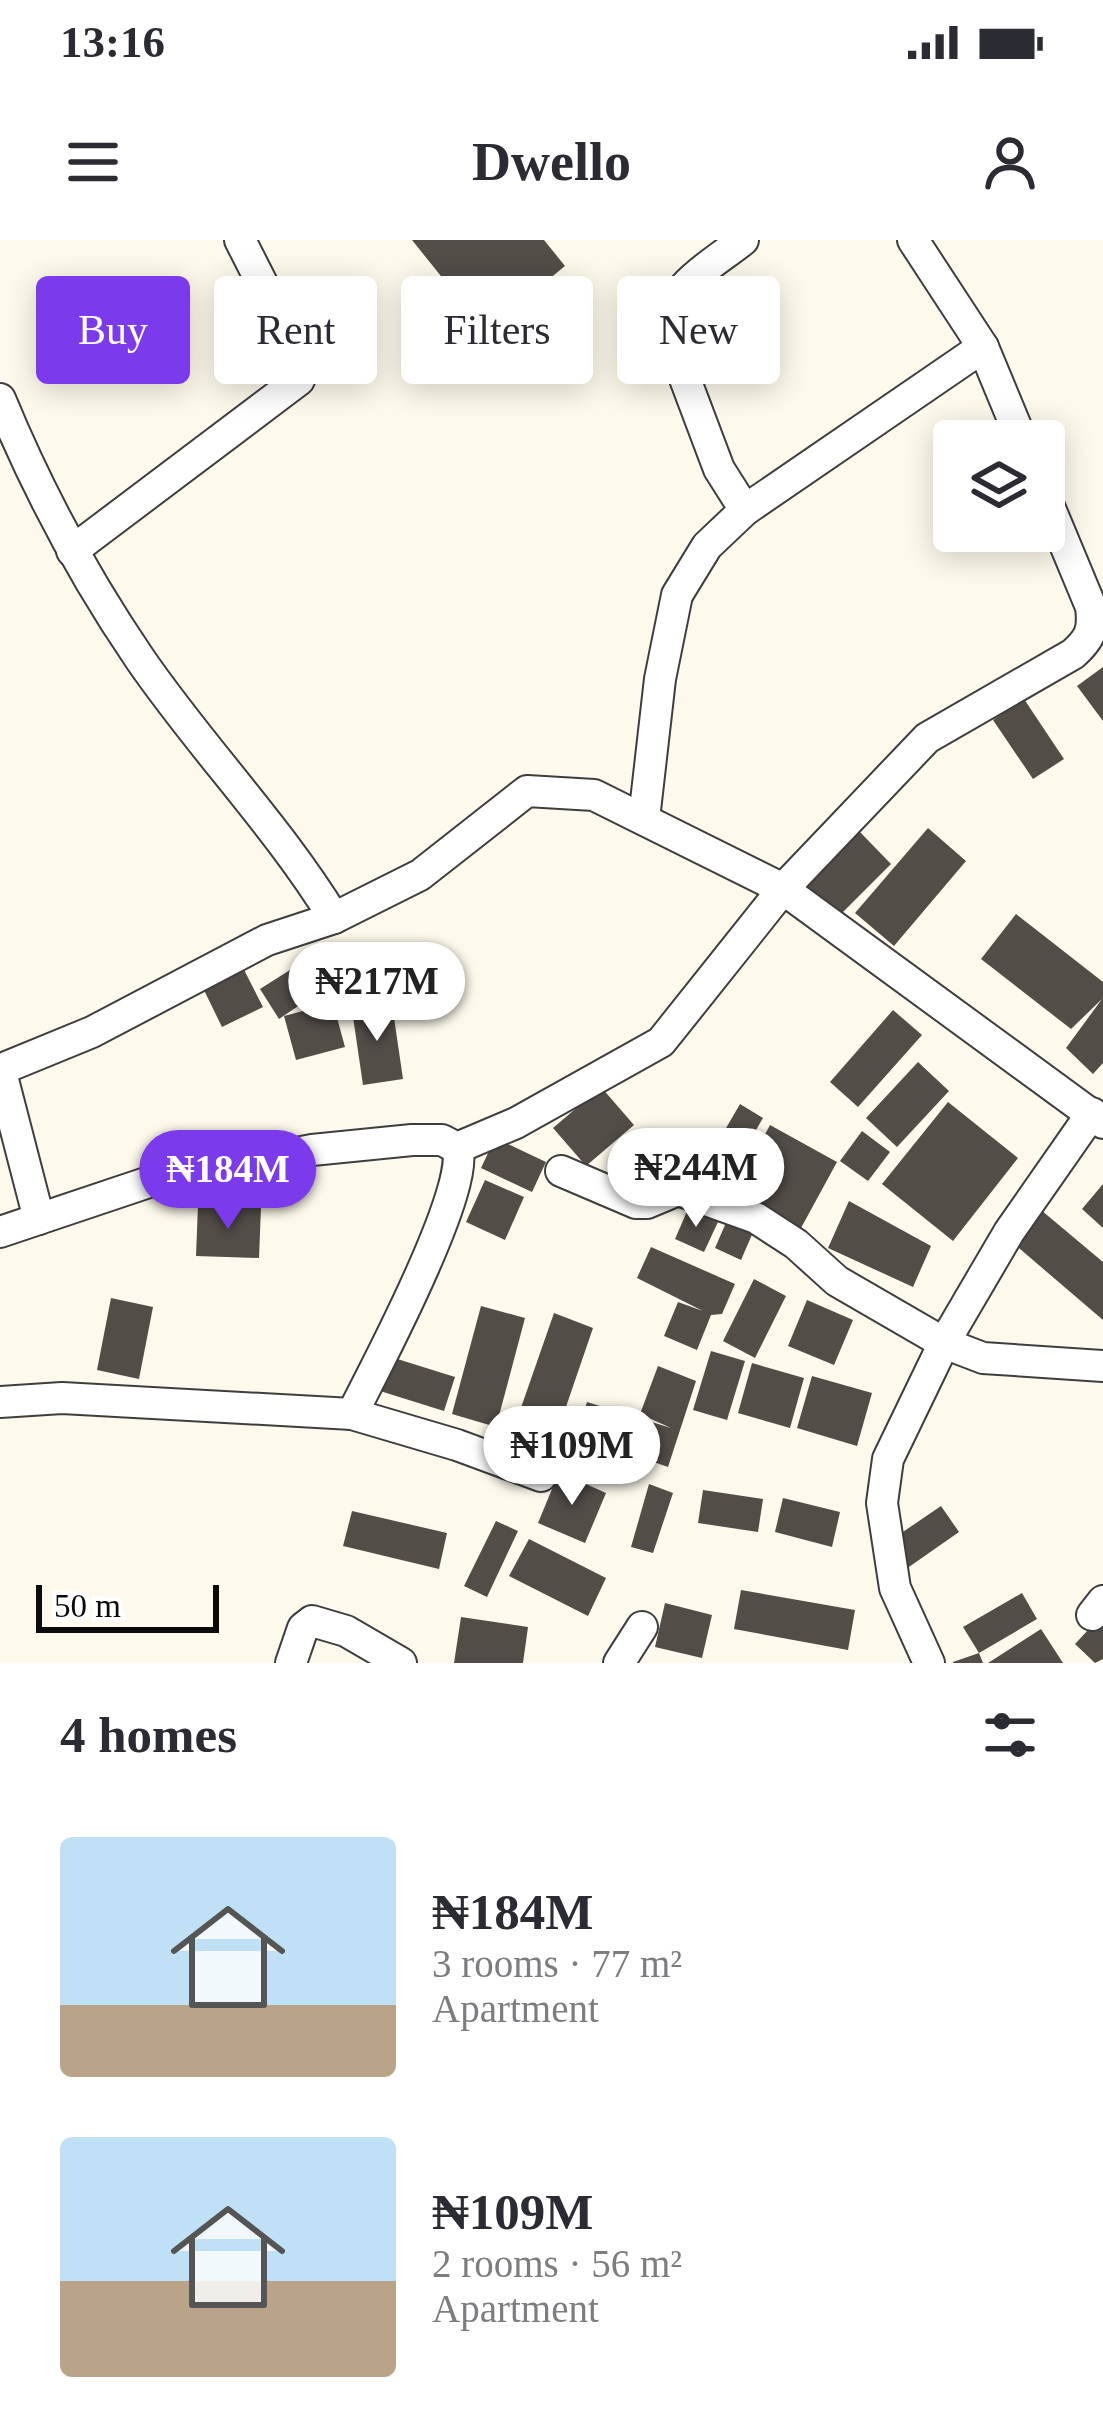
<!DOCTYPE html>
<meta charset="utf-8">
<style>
body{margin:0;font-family:Georgia,serif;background:#f7f7f7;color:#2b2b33;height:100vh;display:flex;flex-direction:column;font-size:45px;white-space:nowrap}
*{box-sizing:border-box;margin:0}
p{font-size:39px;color:#7c7c81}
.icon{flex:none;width:66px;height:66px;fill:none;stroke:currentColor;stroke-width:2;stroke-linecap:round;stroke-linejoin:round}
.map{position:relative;height:1423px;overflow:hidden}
.side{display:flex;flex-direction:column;background:#fff;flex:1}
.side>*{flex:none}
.guide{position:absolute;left:36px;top:36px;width:1032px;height:108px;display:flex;gap:24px}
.fabs{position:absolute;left:933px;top:180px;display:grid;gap:24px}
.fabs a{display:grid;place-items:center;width:132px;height:132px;border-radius:12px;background:#fff;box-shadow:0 6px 30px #0003;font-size:60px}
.scale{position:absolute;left:36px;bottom:30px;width:183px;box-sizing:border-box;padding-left:12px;border:6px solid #0b0b0b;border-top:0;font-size:33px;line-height:42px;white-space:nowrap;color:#0b0b0b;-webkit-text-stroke:9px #fff;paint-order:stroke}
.price{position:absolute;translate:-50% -102px;padding:0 27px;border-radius:42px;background:#fff;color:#222;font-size:39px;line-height:78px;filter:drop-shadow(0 3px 6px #0008)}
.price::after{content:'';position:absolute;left:50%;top:72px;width:36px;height:27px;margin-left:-18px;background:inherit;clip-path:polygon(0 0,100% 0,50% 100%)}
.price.current{background:#7c3aed;color:#fff}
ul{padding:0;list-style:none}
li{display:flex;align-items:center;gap:36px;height:300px;padding:0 60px}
li span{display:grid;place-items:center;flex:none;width:336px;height:240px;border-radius:12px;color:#555}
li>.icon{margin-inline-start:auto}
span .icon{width:144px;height:144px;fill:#fffc;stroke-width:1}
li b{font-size:51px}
h2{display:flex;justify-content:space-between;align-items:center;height:144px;padding:0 60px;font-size:51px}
.pill{padding:0 42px;border-radius:12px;background:#fff;box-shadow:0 6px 30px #0003;font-size:42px;line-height:108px}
.pill.current{background:#7c3aed;color:#fff}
.status{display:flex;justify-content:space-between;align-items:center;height:84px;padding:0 60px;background:#fff;direction:ltr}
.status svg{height:33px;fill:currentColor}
header{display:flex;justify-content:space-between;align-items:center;height:156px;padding:0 60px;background:#fff;font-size:54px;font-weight:600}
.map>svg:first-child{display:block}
.building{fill:#534d48}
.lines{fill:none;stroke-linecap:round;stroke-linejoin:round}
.street-casing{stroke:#3e3e3e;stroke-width:34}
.street{stroke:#fff;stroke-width:30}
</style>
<div class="status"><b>13:16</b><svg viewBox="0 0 49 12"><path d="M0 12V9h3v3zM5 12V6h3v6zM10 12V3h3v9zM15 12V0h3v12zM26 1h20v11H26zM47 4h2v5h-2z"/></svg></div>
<header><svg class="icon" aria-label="menu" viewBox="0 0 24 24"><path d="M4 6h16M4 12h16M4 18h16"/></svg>Dwello<svg class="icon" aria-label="person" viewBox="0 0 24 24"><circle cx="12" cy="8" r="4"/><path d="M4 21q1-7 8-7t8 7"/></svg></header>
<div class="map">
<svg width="1103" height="1423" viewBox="0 0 1103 1423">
<rect width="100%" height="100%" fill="#fdfaeb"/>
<g class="building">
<polygon points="412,0 544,0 565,26 526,58 514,43 473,76"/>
<polygon points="162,44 187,79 108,135 83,101"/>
<polygon points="1103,427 1103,481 1077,446"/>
<polygon points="1024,459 1064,519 1033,539 993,480"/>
<polygon points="928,588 966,621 894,706 855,673"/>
<polygon points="859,591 891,624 838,677 806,645"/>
<polygon points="1016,674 1103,742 1103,823 1093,834 1066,808 1102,759 1071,789 981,719"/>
<polygon points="240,722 263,767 222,787 200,742"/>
<polygon points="301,723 319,752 279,779 260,749"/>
<polygon points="333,763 345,807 296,820 284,776"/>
<polygon points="392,764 403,839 363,845 352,770"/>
<polygon points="893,770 922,795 858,867 830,842"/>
<polygon points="918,822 949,851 897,907 866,878"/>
<polygon points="601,847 634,885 586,926 553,888"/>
<polygon points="948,862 1018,918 953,1001 882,944"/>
<polygon points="740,864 763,878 719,953 696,940"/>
<polygon points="770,885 837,922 801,988 734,951"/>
<polygon points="862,891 890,912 868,941 840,921"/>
<polygon points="495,898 546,922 532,952 481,928"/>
<polygon points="485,940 524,957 505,1000 466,982"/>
<polygon points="1103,944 1103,988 1082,969"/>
<polygon points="849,961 931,1006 913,1047 828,1008"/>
<polygon points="198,965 261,967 259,1018 196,1016"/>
<polygon points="688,969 718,982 704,1012 675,999"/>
<polygon points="1041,970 1103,1022 1103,1080 1013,1003"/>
<polygon points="728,978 754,990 741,1020 715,1008"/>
<polygon points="651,1007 735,1044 722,1074 711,1075 697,1110 664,1096 678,1062 703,1071 637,1038"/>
<polygon points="754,1039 786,1056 755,1118 723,1101"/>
<polygon points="111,1058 153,1067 139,1139 97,1130"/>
<polygon points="807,1060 853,1080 834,1125 788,1106"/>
<polygon points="481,1066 525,1078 496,1187 452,1174"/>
<polygon points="554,1073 593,1088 556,1196 516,1182"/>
<polygon points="711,1111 745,1121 727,1180 693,1170"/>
<polygon points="391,1117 455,1137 444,1171 380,1151"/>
<polygon points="752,1123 804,1138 790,1188 738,1173"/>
<polygon points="658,1126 696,1141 668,1227 576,1195 587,1162 671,1188 640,1174"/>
<polygon points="812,1136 872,1153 857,1206 797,1188"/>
<polygon points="559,1232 606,1253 585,1303 538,1283"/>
<polygon points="649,1244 673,1253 653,1313 631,1307"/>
<polygon points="703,1250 763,1259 758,1292 698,1283"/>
<polygon points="783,1258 840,1272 832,1307 775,1292"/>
<polygon points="941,1266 959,1292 906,1329 894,1298"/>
<polygon points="352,1271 447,1293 439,1329 343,1306"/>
<polygon points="496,1281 518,1291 487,1357 464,1346"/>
<polygon points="529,1299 606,1338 588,1376 509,1336"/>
<polygon points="741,1350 855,1370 848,1410 734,1389"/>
<polygon points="1022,1353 1037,1379 979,1413 963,1387"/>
<polygon points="665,1363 712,1375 702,1418 655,1407"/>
<polygon points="1103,1374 1103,1419 1095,1423 1075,1404"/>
<polygon points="461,1377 528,1387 523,1423 454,1423"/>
<polygon points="1041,1389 1063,1423 988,1423"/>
<polygon points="979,1413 983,1423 953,1423 953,1422"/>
</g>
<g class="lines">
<defs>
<g id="street">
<path d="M743 0C712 25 665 48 667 91L719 229 745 270"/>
<polyline points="913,0 983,107 1022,201"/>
<path d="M0 159C38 251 84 337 140 419 201 508 277 585 334 678L420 635 527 551 594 555 783 649 1103 883"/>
<polyline points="72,311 299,140 304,126 240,0"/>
<polyline points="644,579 660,439 677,355 707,306 745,270 983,107"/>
<polyline points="561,931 636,963 647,963 678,950 756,978 796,1004 837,1041 944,1103 983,1118 1103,1126"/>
<polyline points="39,979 2,836 4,828 92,792 267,700 334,678"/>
<path d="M0 992 149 942 312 910 412 900H442L457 908 516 883 661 802 783 649 927 498 1073 414C1090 399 1094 390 1091 367L1044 254"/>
<polyline points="0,1162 62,1158 352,1174 457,1205 541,1236"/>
<path d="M352 1174C374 1131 472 946 457 908"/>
<polyline points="1092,1375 1103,1361"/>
<polyline points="291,1423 303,1388 312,1381 346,1391 401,1423"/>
<polyline points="619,1423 642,1387"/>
<polyline points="929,1423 895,1348 882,1263 888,1219 944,1103 1009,992 1092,873"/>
</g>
</defs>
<use href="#street" class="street-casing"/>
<use href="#street" class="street"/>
</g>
</svg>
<div class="fabs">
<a><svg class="icon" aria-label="layers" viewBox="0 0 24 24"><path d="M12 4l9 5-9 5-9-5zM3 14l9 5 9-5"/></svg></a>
</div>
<div class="scale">50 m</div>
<b class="price" style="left:377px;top:804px">₦217M</b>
<b class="price" style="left:696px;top:990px">₦244M</b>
<b class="price current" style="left:228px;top:992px">₦184M</b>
<b class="price" style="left:572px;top:1268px">₦109M</b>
<div class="guide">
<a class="pill current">Buy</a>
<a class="pill">Rent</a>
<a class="pill">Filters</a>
<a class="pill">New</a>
</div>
</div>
<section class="side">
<h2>4 homes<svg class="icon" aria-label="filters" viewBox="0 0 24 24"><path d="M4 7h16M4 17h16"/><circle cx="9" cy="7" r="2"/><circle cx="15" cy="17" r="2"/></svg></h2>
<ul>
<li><span style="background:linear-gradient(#bfe0f5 70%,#b9a48a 0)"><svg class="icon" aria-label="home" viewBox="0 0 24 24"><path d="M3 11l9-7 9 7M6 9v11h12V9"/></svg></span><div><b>₦184M</b><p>3 rooms · 77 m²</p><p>Apartment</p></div></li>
<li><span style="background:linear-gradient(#bfe0f5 60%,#b9a48a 0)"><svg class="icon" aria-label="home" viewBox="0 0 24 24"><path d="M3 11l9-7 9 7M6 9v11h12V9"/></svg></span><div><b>₦109M</b><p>2 rooms · 56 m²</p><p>Apartment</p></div></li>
</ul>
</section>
